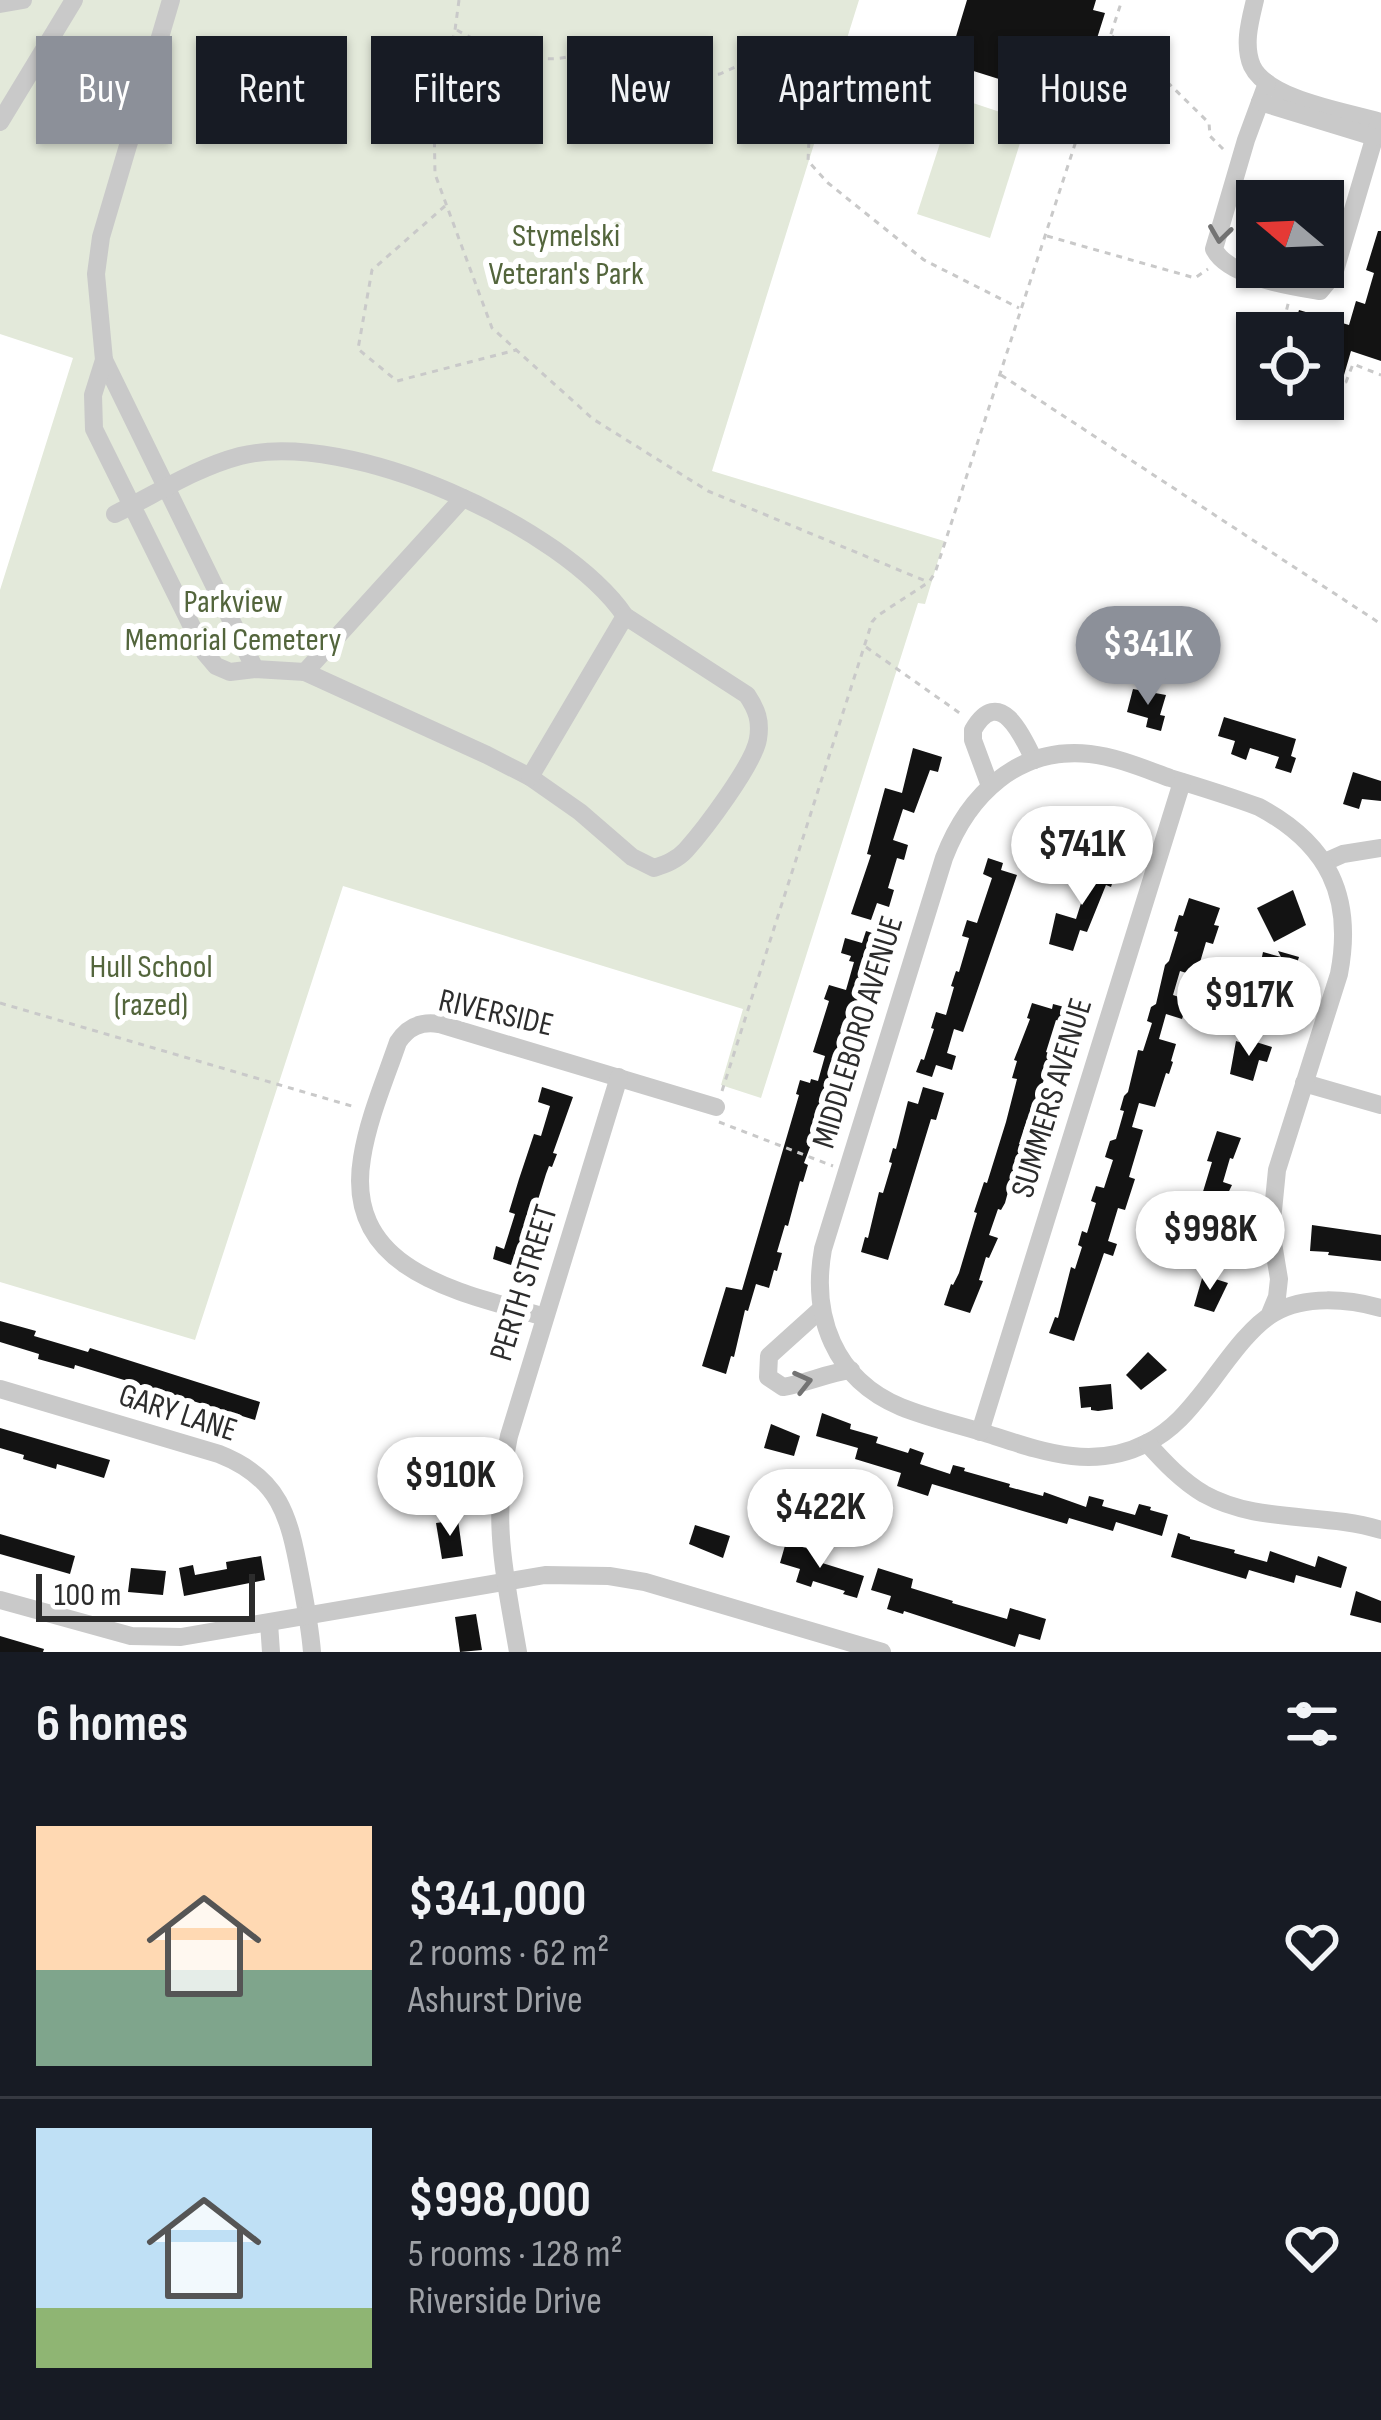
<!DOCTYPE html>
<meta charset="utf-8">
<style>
body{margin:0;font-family:"Sofia Sans Condensed",sans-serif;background:#20242c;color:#f1f3f6;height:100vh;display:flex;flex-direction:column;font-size:45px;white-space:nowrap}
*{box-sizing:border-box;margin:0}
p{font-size:39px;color:#9ea1a6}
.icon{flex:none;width:66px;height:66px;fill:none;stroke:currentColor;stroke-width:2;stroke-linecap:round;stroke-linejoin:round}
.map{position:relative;height:1652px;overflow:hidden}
.sheet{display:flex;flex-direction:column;background:#171b24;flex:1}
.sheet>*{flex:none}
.guide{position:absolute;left:36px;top:36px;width:1311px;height:108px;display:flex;gap:24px}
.needle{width:78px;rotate:289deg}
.controls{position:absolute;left:1236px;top:180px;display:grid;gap:24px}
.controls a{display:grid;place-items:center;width:108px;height:108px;border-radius:0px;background:#171b24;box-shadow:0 3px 9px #0004;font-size:60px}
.scale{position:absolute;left:36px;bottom:30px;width:219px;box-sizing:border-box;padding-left:12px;border:6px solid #2c2c2c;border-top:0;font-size:33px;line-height:42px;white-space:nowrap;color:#2c2c2c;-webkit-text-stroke:9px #fff;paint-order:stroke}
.price{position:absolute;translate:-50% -102px;padding:0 27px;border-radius:42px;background:#fff;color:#222;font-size:39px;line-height:78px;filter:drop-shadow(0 3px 6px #0008)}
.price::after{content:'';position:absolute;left:50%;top:72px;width:36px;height:27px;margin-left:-18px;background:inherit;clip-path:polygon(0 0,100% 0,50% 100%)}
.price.current{background:#8c9099;color:#fff}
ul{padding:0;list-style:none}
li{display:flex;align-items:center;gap:36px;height:300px;padding:0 36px}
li+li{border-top:3px solid #363941}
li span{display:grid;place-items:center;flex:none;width:336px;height:240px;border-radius:0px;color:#555}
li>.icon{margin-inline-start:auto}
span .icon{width:144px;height:144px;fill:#fffc;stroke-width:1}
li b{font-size:51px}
h2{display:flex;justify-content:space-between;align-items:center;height:144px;padding:0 36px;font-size:51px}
.chip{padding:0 42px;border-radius:0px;background:#171b24;box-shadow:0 3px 9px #0004;font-size:42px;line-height:108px}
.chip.current{background:#8c9099;color:#fff}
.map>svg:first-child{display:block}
.green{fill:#e3e9da}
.building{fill:#131313}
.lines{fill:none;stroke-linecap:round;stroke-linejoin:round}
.path{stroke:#c9c9c9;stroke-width:3;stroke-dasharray:6 6;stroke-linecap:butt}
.minor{stroke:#c9c9c9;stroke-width:18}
.oneway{stroke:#737373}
.labels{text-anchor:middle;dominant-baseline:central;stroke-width:12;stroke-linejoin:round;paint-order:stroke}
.park-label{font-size:33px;fill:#53653c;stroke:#fff}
.street-label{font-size:33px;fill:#2c2c2c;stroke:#fff}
</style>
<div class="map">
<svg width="1381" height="1652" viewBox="0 0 1381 1652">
<rect width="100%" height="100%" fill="#fff"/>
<g class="green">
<polygon points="0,0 859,0 712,471 944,541 925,604 918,603 761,1098 721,1085 743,1009 343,886 195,1340 0,1282 0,590 73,358 0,334"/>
<polygon points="858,39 930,62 907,137 834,114"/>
<polygon points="955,97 1027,121 990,238 917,214"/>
</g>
<g class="building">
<polygon points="967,0 1096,0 1093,10 1105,13 1070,124 1025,110 1031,89 948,63"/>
<polygon points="1378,231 1381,231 1381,361 1351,351 1344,375 1323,369 1323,333 1292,333 1299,310 1349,325 1356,301 1365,304 1374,273 1366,270"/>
<polygon points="1133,689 1166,695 1160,715 1165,716 1161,731 1146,727 1148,718 1127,712"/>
<polygon points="1224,717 1296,739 1291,756 1296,758 1291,773 1275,768 1279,757 1250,748 1246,760 1231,754 1235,741 1218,736"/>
<polygon points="913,748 942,757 938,772 930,770 914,813 903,809 893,840 908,845 904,860 897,858 888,888 894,890 889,907 877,903 871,920 851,914 871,855 867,854 885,788 902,793"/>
<polygon points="1353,772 1381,781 1381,801 1362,799 1359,809 1343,804"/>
<polygon points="988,858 1003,863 1001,870 1017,875 963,1032 954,1029 947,1053 956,1056 952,1070 936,1065 932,1077 916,1072 921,1059 924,1060 934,1029 931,1028 936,1012 946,1015 954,987 951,986 956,971 959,972 969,938 962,936 967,920 977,923 992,878 983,874"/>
<polygon points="1089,863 1116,871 1111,887 1106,885 1087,932 1080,930 1073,951 1049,944 1056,913 1076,919 1083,897 1079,896"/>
<polygon points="1293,890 1306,925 1274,942 1257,908"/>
<polygon points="1189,898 1220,908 1214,925 1219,926 1213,944 1206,942 1196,976 1180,971 1173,995 1179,997 1178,1001 1187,1004 1182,1019 1166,1014 1159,1039 1176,1044 1171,1061 1173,1062 1169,1074 1166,1073 1155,1107 1139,1103 1132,1127 1143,1130 1129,1177 1135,1179 1125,1210 1118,1208 1108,1241 1117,1244 1113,1256 1104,1253 1074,1341 1049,1333 1055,1317 1058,1318 1071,1267 1075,1269 1082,1247 1078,1245 1082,1231 1087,1233 1096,1203 1091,1201 1096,1186 1104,1188 1113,1160 1105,1157 1110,1141 1116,1139 1124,1111 1120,1110 1124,1096 1128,1092 1138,1050 1143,1051 1152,1023 1147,1021 1151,1007 1156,1004 1165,965 1169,961 1178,932 1174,931 1179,915 1183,916"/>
<polygon points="866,931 882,936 878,950 875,949 862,996 859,995 846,1042 843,1041 834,1071 837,1072 833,1086 804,1163 808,1165 803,1182 800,1181 788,1226 785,1225 777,1252 782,1253 777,1271 774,1270 769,1288 756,1284 748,1311 745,1310 734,1357 731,1356 726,1374 702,1366 726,1287 742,1290 799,1095 796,1094 800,1080 810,1083 811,1079 818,1081 825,1056 813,1052 829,1001 824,999 829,985 846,990 854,962 849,961 851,956 841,953 845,938 862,943"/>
<polygon points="1278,951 1299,957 1292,979 1286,970 1279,991 1256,985 1263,952 1281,957"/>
<polygon points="1032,1003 1052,1009 1053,1004 1068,1008 1063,1022 1056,1020 1046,1052 1055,1055 1050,1072 1046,1071 1035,1113 1031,1120 1027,1119 1019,1144 1026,1146 1018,1167 1015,1166 1005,1203 1001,1210 998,1209 989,1235 998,1238 989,1258 986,1257 979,1280 983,1281 970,1313 944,1305 951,1284 953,1285 959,1273 977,1213 974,1212 984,1182 987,1183 1006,1122 1017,1079 1012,1078 1017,1061 1014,1060 1030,1019 1027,1018"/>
<polygon points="1236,1041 1255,1047 1256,1042 1272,1047 1267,1062 1259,1060 1253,1081 1230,1074"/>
<polygon points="542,1087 573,1097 553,1153 557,1154 552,1167 549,1166 546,1174 532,1219 520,1268 493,1259 496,1246 504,1249 515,1214 509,1212 519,1179 534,1134 541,1136 550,1106 538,1102"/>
<polygon points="923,1087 944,1093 936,1120 931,1119 888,1260 861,1252 865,1237 868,1238 879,1192 883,1193 892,1163 889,1162 893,1148 896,1149 908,1101 918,1104"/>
<polygon points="1217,1131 1241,1138 1233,1159 1230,1158 1223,1182 1232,1185 1218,1214 1198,1208 1212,1162 1207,1161"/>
<polygon points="1312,1225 1381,1235 1381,1261 1328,1255 1329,1252 1310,1251"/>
<polygon points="1206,1227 1230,1234 1217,1263 1197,1257"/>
<polygon points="1203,1275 1228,1283 1214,1312 1194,1306"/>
<polygon points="0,1321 36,1331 34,1336 88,1352 90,1348 260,1402 255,1420 75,1365 74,1369 38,1359 39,1354 0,1342"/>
<polygon points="1148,1352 1167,1370 1141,1390 1126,1375"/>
<polygon points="1111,1384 1113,1409 1098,1411 1091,1410 1091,1407 1081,1408 1079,1387"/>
<polygon points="822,1413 851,1424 850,1429 878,1437 876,1443 908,1453 910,1448 924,1453 920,1464 950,1474 953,1465 965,1468 964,1471 1010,1484 1009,1487 1043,1496 1044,1492 1086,1507 1089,1496 1104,1500 1102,1506 1135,1515 1139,1504 1151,1507 1150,1510 1168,1515 1162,1536 1116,1522 1113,1531 1069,1518 1067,1524 932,1484 928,1496 897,1486 901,1473 855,1459 858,1448 816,1436"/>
<polygon points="771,1424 800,1436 794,1456 764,1448"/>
<polygon points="0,1428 110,1460 104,1478 57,1464 56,1469 23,1459 24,1455 0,1448"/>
<polygon points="458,1520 463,1556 442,1559 436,1523"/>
<polygon points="695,1525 730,1536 723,1558 689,1544"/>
<polygon points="1178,1533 1190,1537 1190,1539 1235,1550 1234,1553 1267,1562 1270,1551 1315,1567 1318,1556 1347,1567 1341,1588 1296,1575 1294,1583 1249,1570 1246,1579 1171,1557"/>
<polygon points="0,1534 75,1556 70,1574 0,1554"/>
<polygon points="786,1542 822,1553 819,1562 864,1576 857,1598 843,1594 845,1591 813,1581 811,1587 796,1582 800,1569 780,1563"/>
<polygon points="261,1556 265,1580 184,1596 179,1568 193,1565 195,1575 227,1569 226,1562"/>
<polygon points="131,1568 166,1571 163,1595 128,1592"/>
<polygon points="878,1568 913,1579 911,1588 953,1601 952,1603 1007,1619 1010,1608 1046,1619 1040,1640 1019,1634 1015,1647 904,1611 903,1614 887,1609 891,1596 871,1590"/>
<polygon points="1356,1591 1381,1601 1381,1623 1350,1615"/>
<polygon points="476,1614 482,1650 460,1652 455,1617"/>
<polygon points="0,1636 44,1649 43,1652 0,1652"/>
</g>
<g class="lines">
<g class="path">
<polyline points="459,0 455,30 434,117 435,174 492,328 593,419 708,491 928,582"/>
<path d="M457 30C485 47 539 66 571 56 584 52 594 45 608 41L655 62 700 76 720 74 753 59 812 73 808 161 828 183 924 260 1019 308"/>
<polyline points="1112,36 1153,68 1209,123 1210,136 1225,151"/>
<polyline points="445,206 372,270 358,349 397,381 516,350"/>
<polyline points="1047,236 1195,278 1208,269"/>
<polyline points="1281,333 1289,300"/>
<polyline points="1001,375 1381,624"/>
<polyline points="1323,387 1331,389 1346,382 1353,364 1381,375"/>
<polyline points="866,647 961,714"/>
<polyline points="0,1003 355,1107"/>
<polyline points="722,1091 872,622 877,616 929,582 935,573 1122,0"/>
<polyline points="719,1122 833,1166"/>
</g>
<g class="minor">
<path d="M1255 0C1250 21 1243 45 1252 66 1268 100 1347 112 1381 122"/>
<polyline points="0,4 23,0"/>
<path d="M1267 83 1246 140 1214 249C1228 277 1290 286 1320 291L1334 274 1379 122"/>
<polyline points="1260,102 1374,137"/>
<polyline points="0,122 74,0"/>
<polyline points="104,360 255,669"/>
<path d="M115 514C156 494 195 468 240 456 349 429 563 526 625 616L747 695C757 710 761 721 758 739 754 764 704 830 686 850 677 860 666 864 654 868L632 857 580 812 530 777 487 755 305 672 255 669 230 672 216 666 205 653 94 429 93 395 104 360 96 274 101 237 171 0"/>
<polyline points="305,672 463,498"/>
<polyline points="530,777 625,616"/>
<path d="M990 786 973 740V730C999 685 1022 734 1034 760"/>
<polyline points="1325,862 1343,854 1381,848"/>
<polyline points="1304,1083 1381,1105"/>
<path d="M820 1310 769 1356 768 1377 783 1387C807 1383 827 1373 851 1370"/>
<path d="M1270 1314 1277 1297 1279 1279 1271 1231 1277 1170 1339 974C1354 896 1328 844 1259 807 1229 796 1200 787 1170 778 1145 769 1117 757 1090 754 1018 746 968 795 944 858L823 1249C811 1316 834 1379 901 1407 928 1418 959 1425 988 1434 1041 1451 1093 1471 1147 1443 1173 1430 1189 1410 1207 1387 1224 1365 1249 1327 1274 1313 1305 1295 1348 1299 1381 1308"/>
<path d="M545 1317C464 1293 343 1273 362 1158 368 1119 385 1080 398 1042 408 1027 421 1021 439 1024L716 1107"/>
<path d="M0 1389 219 1454C280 1478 289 1516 300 1575 305 1601 310 1626 312 1652"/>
<polyline points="980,1432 1182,782"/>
<path d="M1147 1443C1164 1462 1182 1481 1204 1494 1258 1524 1324 1512 1381 1530"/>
<polyline points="0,1600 131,1636 181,1637 545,1575 609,1576 645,1582 882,1652"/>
<polyline points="269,1623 271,1652"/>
<path d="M518 1652C504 1571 491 1519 509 1436L619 1077"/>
</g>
</g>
<defs><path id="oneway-chevron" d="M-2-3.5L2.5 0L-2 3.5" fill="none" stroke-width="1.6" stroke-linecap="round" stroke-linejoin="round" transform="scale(3)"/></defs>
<g class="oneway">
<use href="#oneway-chevron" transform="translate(1220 234) rotate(98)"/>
<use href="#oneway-chevron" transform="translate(803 1382) rotate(-14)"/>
</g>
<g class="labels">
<g class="park-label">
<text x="566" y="236">Stymelski<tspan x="566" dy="38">Veteran's Park</tspan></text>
<text x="233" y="602">Parkview<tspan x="233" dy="38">Memorial Cemetery</tspan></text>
<text x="151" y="967">Hull School<tspan x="151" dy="38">(razed)</tspan></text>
</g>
<g class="street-label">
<text transform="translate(496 1013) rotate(13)">RIVERSIDE</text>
<text transform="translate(858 1032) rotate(-73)">MIDDLEBORO AVENUE</text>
<text transform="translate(1052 1098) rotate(-73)">SUMMERS AVENUE</text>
<text transform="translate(524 1283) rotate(-73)">PERTH STREET</text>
<text transform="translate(178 1413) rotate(18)">GARY LANE</text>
</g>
</g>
</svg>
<div class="controls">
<a><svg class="needle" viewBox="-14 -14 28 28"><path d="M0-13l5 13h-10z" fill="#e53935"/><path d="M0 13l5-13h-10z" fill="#9ea1a6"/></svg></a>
<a><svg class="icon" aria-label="locate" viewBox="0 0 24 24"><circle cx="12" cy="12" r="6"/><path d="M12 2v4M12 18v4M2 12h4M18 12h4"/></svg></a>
</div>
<div class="scale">100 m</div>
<b class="price current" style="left:1148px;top:708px">$341K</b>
<b class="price" style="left:1082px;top:908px">$741K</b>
<b class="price" style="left:1249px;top:1059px">$917K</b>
<b class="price" style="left:1210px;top:1293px">$998K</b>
<b class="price" style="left:450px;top:1539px">$910K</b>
<b class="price" style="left:820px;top:1571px">$422K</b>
<div class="guide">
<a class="chip current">Buy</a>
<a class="chip">Rent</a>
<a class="chip">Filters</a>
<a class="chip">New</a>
<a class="chip">Apartment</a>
<a class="chip">House</a>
</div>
</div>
<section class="sheet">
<h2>6 homes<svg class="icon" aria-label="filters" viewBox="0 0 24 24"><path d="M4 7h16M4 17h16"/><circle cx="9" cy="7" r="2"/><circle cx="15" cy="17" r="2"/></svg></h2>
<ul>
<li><span style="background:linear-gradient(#ffd9b3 60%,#7fa58c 0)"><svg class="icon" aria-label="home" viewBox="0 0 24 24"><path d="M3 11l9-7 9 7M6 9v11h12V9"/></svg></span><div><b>$341,000</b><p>2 rooms · 62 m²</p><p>Ashurst Drive</p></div><svg class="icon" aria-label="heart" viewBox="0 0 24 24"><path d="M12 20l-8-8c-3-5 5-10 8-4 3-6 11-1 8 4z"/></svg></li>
<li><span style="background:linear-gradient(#bfe0f5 75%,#8fb573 0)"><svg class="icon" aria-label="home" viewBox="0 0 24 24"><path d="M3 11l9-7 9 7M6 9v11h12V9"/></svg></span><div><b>$998,000</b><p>5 rooms · 128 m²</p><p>Riverside Drive</p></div><svg class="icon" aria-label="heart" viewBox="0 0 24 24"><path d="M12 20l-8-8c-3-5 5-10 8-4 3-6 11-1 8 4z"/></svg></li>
</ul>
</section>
